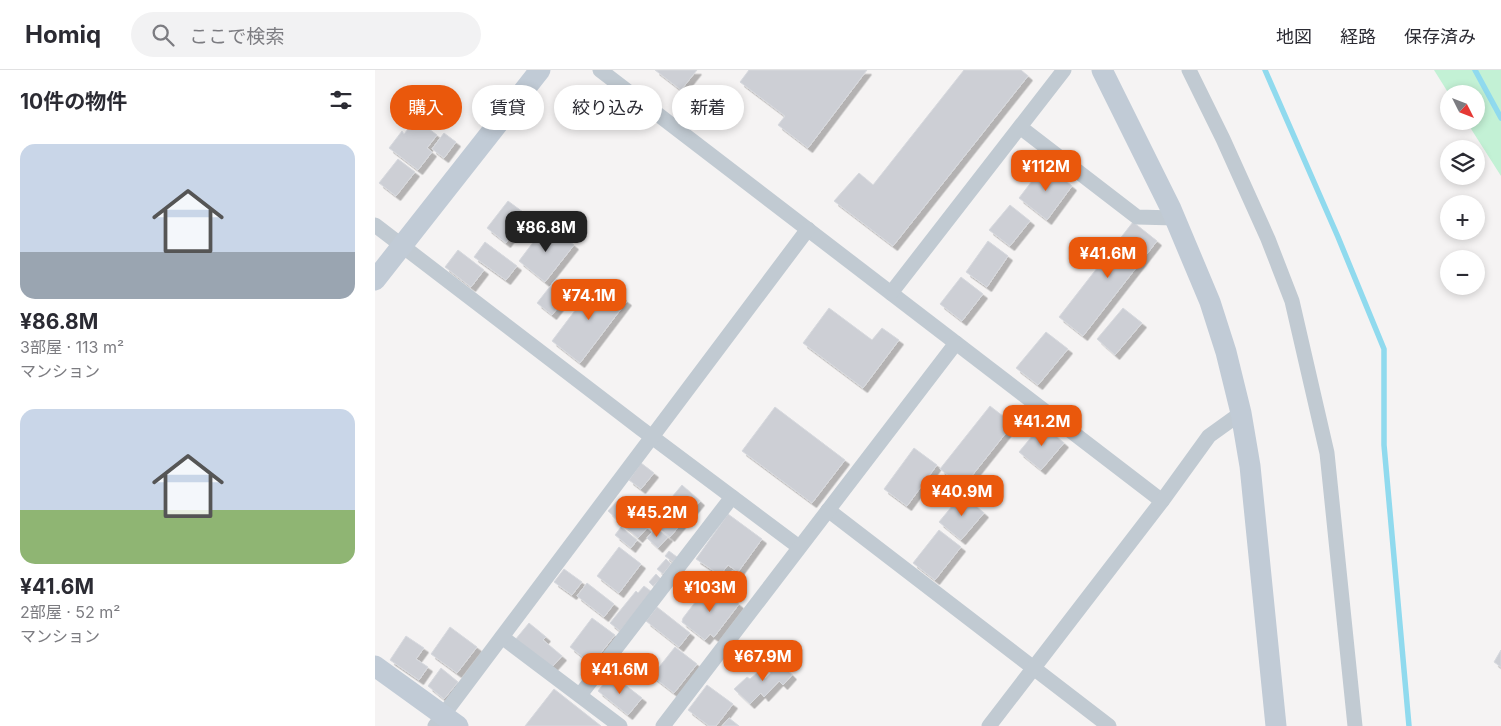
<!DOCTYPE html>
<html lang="ja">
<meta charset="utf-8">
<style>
body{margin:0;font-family:Inter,"Noto Sans JP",sans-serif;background:#f2f2f3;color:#2b2b33;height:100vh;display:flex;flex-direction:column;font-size:19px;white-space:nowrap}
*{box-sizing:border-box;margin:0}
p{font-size:16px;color:#7c7c81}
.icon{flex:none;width:28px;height:28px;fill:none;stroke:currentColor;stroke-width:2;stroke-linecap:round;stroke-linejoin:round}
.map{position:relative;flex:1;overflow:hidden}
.side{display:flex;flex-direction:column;background:#fff;width:375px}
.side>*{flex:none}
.banner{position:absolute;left:15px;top:15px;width:475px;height:45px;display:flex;gap:10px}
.needle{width:32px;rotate:132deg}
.buttons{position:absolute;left:1065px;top:15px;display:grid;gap:10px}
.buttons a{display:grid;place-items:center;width:45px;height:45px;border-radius:50%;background:#fff;box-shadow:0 2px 8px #0003;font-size:25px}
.price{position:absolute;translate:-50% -42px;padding:0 11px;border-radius:10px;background:#ea580c;color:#fff;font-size:16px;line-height:32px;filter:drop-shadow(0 1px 2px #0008)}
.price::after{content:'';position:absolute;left:50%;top:30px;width:15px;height:11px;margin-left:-8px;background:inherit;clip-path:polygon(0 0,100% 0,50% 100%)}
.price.on{background:#222;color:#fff}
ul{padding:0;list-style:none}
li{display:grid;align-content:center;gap:10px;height:265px;padding:0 20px}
li span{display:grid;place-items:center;height:155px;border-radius:15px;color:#555}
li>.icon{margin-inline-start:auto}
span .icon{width:90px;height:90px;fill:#fffc;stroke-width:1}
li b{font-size:21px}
h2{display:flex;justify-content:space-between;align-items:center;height:60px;padding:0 20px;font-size:21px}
.tag{padding:0 18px;border-radius:22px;background:#fff;box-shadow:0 2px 8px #0003;font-size:18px;line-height:45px}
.tag.on{background:#ea580c;color:#fff}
header{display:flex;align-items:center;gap:30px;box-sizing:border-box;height:70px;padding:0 25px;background:#fff;border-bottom:1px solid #e1e1e2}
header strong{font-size:24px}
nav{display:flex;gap:28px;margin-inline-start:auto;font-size:18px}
.search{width:350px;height:45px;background:#f2f2f3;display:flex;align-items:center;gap:12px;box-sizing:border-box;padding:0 18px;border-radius:28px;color:#7c7c81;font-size:19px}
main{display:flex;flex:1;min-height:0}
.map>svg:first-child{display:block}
.green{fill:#c3f1d5}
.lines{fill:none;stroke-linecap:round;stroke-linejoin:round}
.stream{stroke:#90daee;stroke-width:5.5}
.building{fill:#cdcfd5;stroke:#d7d9de;filter:url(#shadow)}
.street{stroke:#c1cad2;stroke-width:15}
.secondary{stroke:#c1cbd6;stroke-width:21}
</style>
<header>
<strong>Homiq</strong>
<div class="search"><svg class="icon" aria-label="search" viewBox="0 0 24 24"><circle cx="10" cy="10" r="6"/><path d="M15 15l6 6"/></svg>ここで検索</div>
<nav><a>地図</a><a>経路</a><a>保存済み</a></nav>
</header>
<main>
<section class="side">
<h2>10件の物件<svg class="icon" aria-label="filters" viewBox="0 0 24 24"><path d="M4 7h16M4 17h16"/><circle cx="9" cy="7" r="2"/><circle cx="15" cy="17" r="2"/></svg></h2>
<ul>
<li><span style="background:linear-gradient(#c9d6e8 70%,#9aa5b1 0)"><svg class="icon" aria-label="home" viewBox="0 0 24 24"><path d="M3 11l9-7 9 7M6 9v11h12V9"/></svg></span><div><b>¥86.8M</b><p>3部屋 · 113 m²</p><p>マンション</p></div></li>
<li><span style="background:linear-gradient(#c9d6e8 65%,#8fb573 0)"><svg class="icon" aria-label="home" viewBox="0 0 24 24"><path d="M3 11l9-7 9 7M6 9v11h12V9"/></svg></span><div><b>¥41.6M</b><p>2部屋 · 52 m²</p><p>マンション</p></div></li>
</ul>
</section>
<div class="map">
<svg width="1126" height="656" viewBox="0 0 1126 656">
<defs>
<filter id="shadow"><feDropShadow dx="4.5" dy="4.5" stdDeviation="0" flood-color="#0004"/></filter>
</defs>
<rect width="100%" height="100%" fill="#f5f3f3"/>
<polygon class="green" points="1059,0 1126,0 1126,106 1091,51 1101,51 1101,24 1074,24"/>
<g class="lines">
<g class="stream">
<polyline points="890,0 963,167 1009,279 1009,375 1034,656"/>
<polyline points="1100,0 1126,48"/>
</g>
</g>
<g class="building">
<polygon points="280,0 322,0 306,20"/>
<polygon points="374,0 492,0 433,78 403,55 410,46 365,12"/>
<polygon points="589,0 646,0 653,6 518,176 459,131 484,103 498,115"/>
<polygon points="41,49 62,65 52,78 57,82 43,100 14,78 27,61 29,64"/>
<polygon points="69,63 81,72 69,88 57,79"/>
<polygon points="23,89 40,102 21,126 4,113"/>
<polygon points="670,94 697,116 672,150 644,128"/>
<polygon points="133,131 152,145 131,173 112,158"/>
<polygon points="635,135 655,151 635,176 614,160"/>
<polygon points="758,152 782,171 708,266 684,247"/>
<polygon points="172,154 199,175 170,212 144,191"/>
<polygon points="613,171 633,186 612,217 591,202"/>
<polygon points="110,172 142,196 131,210 99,187"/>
<polygon points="83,180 109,200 96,217 70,197"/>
<polygon points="586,207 608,224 587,251 565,234"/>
<polygon points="181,209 196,221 177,245 162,233"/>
<polygon points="223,210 252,231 205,293 177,271"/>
<polygon points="454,238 497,270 507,258 524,270 488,318 428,273"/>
<polygon points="748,238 767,253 740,285 722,269"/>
<polygon points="671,262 693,279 663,315 641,298"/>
<polygon points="615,336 638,354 588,417 565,399"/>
<polygon points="400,337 470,390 437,433 367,381"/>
<polygon points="667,354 689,373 666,400 644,382"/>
<polygon points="539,378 562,395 532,436 509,419"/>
<polygon points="266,393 279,403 266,419 254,410"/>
<polygon points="307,415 325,431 295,467 284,458 289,451 282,445"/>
<polygon points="587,424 609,443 586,470 564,452"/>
<polygon points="244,429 259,443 257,445 272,458 263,468 233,441"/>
<polygon points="353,444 387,469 363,502 353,495 345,505 321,489"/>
<polygon points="246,457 262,470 256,478 240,465"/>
<polygon points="281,458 293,467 283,478 272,468"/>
<polygon points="564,460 586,477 560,510 538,493"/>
<polygon points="244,477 266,494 244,523 222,506"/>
<polygon points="294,481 302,487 298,492 290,486"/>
<polygon points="291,489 296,494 288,504 282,499"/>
<polygon points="189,499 207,512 197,525 179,512"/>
<polygon points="281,504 286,509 278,516 274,512"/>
<polygon points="212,513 239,534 229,547 202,526"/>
<polygon points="340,515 364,534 339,567 335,564 330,570 307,552 308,548 331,518 335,521"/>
<polygon points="269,516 277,522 245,561 235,553 261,521 263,523"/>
<polygon points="282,537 315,563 304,577 271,551"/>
<polygon points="217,548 240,565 217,594 195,577"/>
<polygon points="154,553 171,567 168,570 187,586 176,598 140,570"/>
<polygon points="75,557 102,577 82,603 56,584"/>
<polygon points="31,566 49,578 41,589 53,597 44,610 15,590"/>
<polygon points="300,577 322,594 299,623 277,606"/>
<polygon points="1126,580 1126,597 1119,592"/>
<polygon points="400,588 417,605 408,615 404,611 389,627 386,623 375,634 359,619 372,607 375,609 383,602 390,609 396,603 391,597"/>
<polygon points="66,598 83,612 69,629 53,616"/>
<polygon points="236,604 267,628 253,645 223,621"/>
<polygon points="332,615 358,634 341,656 334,656 313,640"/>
<polygon points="179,619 226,656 150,656"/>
<polygon points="354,648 364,656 347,656"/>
</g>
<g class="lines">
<g class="street">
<polyline points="225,0 787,431"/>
<polyline points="814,0 848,69 893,169 917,231 952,383 980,656"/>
<polyline points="645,57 762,147 800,148"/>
<polyline points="0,155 265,358 424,477"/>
<polyline points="516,223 689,0"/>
<polyline points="453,440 734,656"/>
<polyline points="127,567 245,656"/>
<polyline points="205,625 357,427"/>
<polyline points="60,656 433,159"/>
<polyline points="288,656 581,273"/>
<polyline points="614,656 787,431 834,366 866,343"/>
</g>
<g class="secondary">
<polyline points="727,0 796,139 835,232 851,282 866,343 875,396 901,656"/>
<polyline points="0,210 165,0"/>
<polyline points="0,596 83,656"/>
</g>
</g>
</svg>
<div class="buttons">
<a><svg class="needle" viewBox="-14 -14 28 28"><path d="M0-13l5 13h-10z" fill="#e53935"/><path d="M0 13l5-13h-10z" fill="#7c7c81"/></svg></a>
<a><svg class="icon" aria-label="layers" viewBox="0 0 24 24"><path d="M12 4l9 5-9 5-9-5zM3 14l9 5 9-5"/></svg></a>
<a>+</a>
<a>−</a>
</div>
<b class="price" style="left:671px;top:122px">¥112M</b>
<b class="price on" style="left:171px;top:183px">¥86.8M</b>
<b class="price" style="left:733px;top:209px">¥41.6M</b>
<b class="price" style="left:214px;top:251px">¥74.1M</b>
<b class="price" style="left:667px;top:377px">¥41.2M</b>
<b class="price" style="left:587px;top:447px">¥40.9M</b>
<b class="price" style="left:282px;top:468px">¥45.2M</b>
<b class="price" style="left:335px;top:543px">¥103M</b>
<b class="price" style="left:388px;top:612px">¥67.9M</b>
<b class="price" style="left:245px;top:625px">¥41.6M</b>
<div class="banner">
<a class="tag on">購入</a>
<a class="tag">賃貸</a>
<a class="tag">絞り込み</a>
<a class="tag">新着</a>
</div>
</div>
</main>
